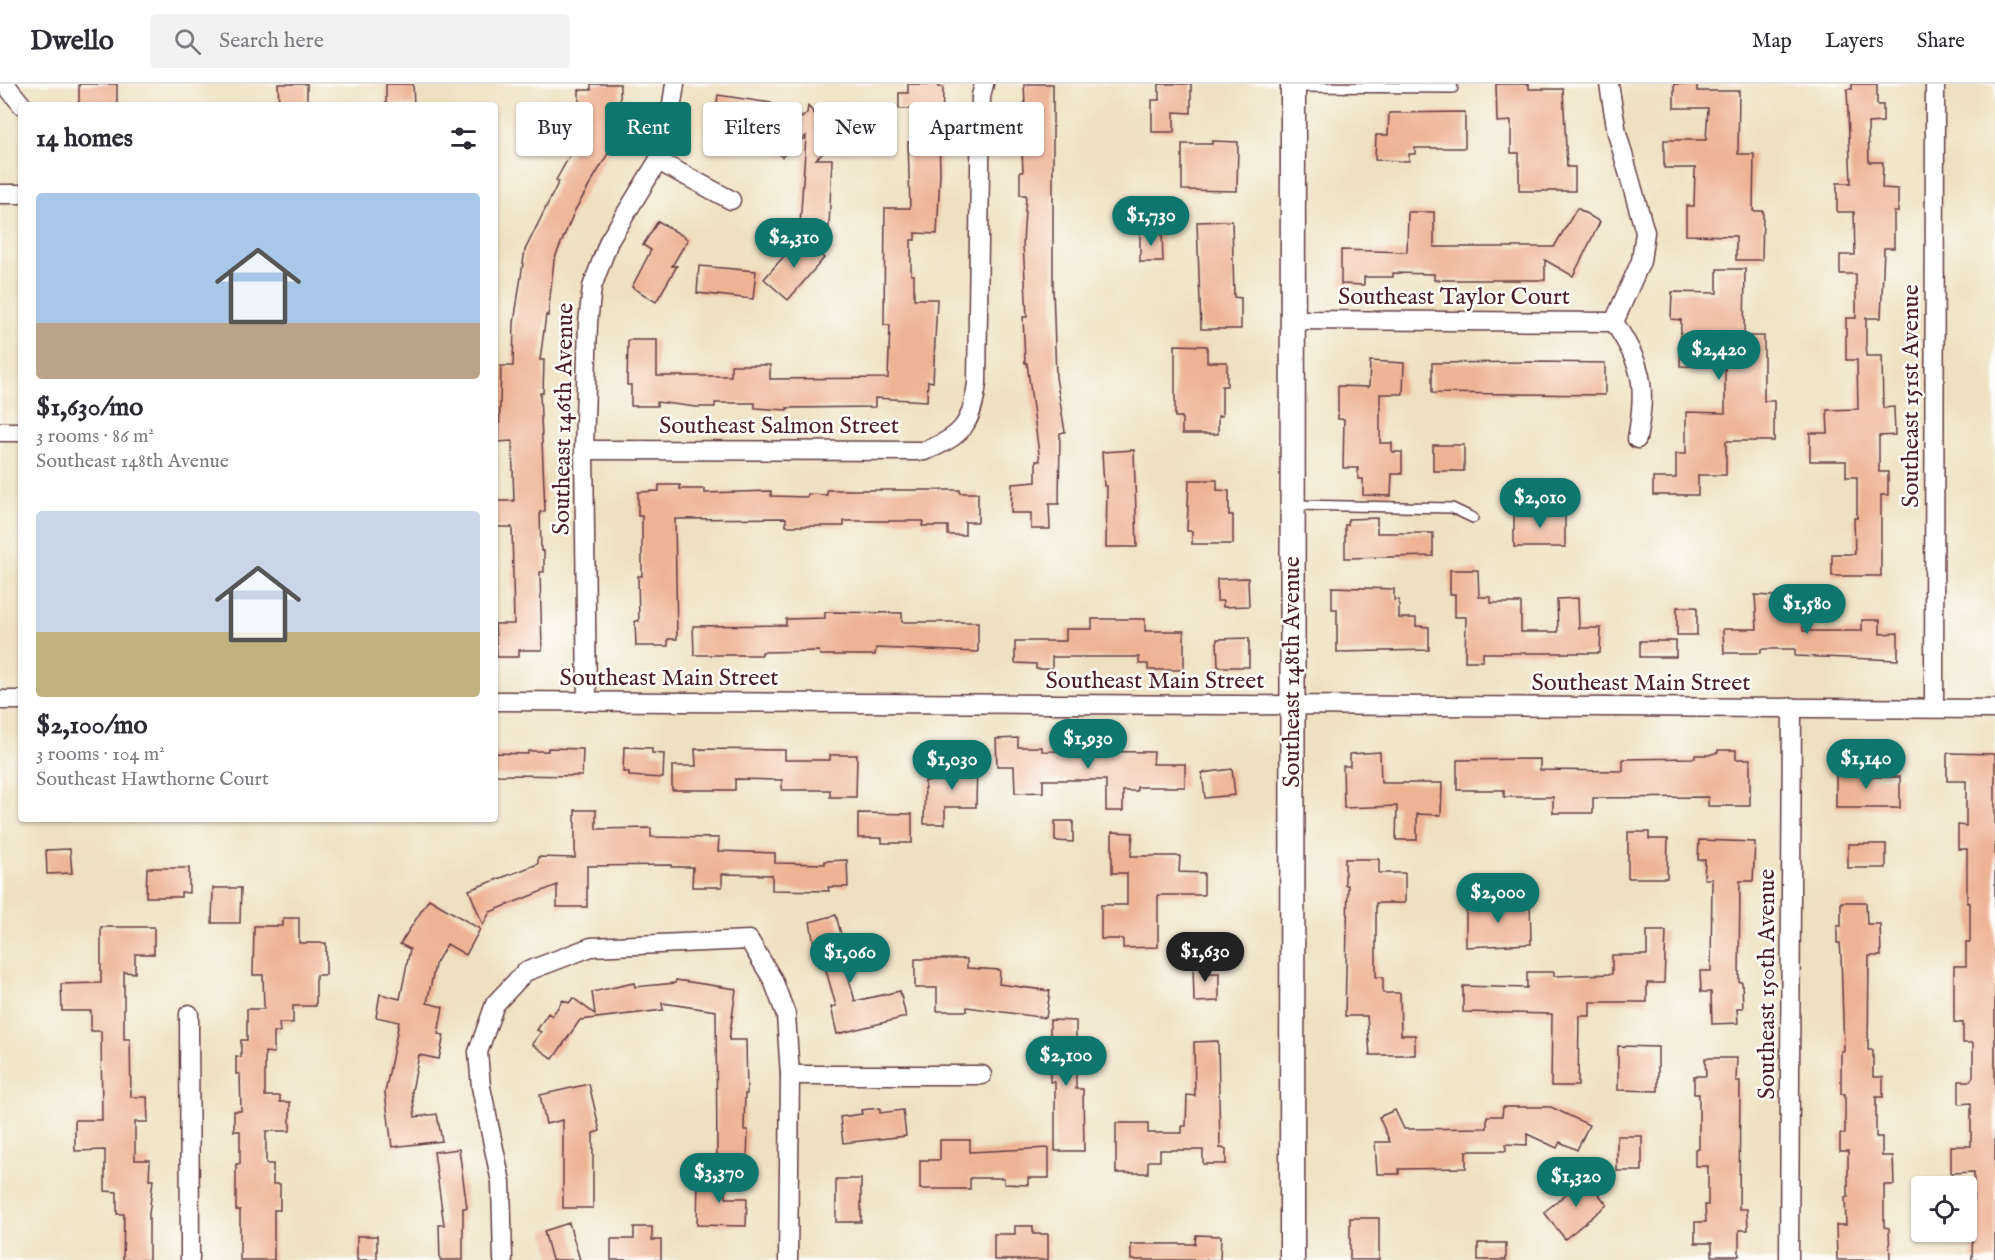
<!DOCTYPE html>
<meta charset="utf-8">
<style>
body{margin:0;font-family:"IM FELL English",serif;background:#f2f2f3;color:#2b2b33;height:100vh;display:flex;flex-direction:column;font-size:22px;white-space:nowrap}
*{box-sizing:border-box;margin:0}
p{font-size:20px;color:#7c7c81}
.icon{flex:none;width:33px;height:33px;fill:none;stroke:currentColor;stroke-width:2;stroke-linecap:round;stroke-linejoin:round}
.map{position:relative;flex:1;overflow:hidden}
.side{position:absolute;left:18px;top:18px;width:480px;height:720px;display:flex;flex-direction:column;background:#fff;border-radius:6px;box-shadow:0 2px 4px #0004}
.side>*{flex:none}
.hud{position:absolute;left:516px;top:18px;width:570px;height:54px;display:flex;gap:12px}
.buttons{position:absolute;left:1911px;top:1092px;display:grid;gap:12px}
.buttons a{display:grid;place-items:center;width:66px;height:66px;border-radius:6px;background:#fff;box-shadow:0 2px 4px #0004;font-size:30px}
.price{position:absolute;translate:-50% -51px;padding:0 14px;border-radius:21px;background:#0f766e;color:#fff;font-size:20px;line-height:39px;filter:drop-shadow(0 2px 3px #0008)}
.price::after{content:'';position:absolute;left:50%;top:36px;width:18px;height:14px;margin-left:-9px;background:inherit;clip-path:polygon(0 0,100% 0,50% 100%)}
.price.selected{background:#222;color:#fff}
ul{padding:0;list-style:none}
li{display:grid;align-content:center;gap:12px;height:318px;padding:0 18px}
li span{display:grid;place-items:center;height:186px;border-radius:6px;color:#555}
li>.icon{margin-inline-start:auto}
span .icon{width:108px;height:108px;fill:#fffc;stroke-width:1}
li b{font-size:26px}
h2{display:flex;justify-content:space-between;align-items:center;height:72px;padding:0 18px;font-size:26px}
.tag{padding:0 21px;border-radius:6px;background:#fff;box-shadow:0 2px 4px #0004;font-size:21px;line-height:54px}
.tag.selected{background:#0f766e;color:#fff}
header{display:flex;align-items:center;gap:36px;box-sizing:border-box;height:84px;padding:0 30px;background:#fff;border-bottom:2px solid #e1e1e2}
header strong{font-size:28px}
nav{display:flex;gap:33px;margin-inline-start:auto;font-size:21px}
.search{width:420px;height:54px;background:#f2f2f3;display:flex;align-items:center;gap:15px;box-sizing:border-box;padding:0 21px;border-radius:6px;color:#7c7c81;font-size:22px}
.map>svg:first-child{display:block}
.building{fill:#eeb395}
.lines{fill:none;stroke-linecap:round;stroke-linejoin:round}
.lane-casing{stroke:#633c42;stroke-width:12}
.street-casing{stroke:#633c42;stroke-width:21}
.secondary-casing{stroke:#633c42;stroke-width:27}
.lane{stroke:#fff;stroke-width:9}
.street{stroke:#fff;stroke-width:18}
.secondary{stroke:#fff;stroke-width:24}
.labels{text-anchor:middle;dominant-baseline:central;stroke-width:5;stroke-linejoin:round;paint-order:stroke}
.street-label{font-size:24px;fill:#4a1f2b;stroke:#fdfcf7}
</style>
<header>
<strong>Dwello</strong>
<div class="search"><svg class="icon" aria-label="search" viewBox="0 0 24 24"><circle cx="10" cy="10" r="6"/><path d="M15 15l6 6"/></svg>Search here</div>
<nav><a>Map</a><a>Layers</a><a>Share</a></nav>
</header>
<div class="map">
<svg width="1995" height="1176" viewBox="0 0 1995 1176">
<rect width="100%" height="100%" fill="#fdfcf7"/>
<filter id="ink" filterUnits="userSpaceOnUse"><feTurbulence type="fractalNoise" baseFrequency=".0167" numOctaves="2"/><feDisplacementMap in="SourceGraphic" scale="12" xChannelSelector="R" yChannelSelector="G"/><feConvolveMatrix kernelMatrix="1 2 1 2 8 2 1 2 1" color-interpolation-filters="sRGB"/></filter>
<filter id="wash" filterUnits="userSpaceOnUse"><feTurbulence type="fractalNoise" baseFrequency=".008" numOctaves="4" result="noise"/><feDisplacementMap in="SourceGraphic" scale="24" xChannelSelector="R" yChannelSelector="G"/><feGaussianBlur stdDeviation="1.35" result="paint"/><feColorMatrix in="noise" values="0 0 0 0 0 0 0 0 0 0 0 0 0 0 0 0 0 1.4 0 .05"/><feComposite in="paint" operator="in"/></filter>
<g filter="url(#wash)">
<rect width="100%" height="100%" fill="#efe0c1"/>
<g id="blocks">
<g class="building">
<rect x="79" y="0" width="38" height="21"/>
<polygon points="278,0 307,0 307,21 279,21"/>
<polygon points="386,0 413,0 414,21 386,21"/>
<polygon points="591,0 620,0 620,49 575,126 554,176 548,232 546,231 540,276 544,276 543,309 540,309 545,427 540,428 541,467 544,467 544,488 540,488 542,566 519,566 519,573 497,573 495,540 514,540 512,443 495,443 495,417 514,417 512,357 499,358 501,282 513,282 514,239 525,166 559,97 556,96 579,55 579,6 591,6"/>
<polygon points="908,0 938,0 938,3 943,3 942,48 939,48 940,90 937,150 915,149 915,156 911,156 911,191 914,191 914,215 937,215 933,298 928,297 927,317 875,314 875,323 787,324 787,326 755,324 755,319 715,319 715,323 696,323 657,318 657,322 631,322 631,301 627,301 628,256 657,256 657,292 731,292 731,281 770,281 770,295 888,294 890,241 884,241 885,124 910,124 908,58 913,58 913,25 899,25 899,9 908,9"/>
<polygon points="1024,0 1053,0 1053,204 1056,293 1065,348 1060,349 1059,420 1049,420 1050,445 1031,445 1031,429 1011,429 1012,400 1036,398 1036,377 1040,377 1027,279 1025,279 1023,233 1027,233 1023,159 1026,111 1020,111 1020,88 1023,88 1022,65 1027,65"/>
<polygon points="1159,0 1191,0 1191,29 1174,28 1174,48 1152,48 1152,16 1159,16"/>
<polygon points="1496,0 1529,0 1529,5 1563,5 1567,83 1575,83 1575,107 1519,107 1519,69 1511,69 1511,37 1497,38"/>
<polygon points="1674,0 1697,0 1697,7 1739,7 1738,70 1754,70 1753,127 1763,127 1762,176 1736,176 1736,152 1686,151 1686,122 1694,122 1695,84 1664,84 1664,56 1706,56 1708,24 1674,24"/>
<polygon points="1852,0 1877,0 1877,21 1883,21 1883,38 1868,39 1869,78 1883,78 1882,104 1898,105 1898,128 1894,128 1894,164 1884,164 1881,234 1866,234 1866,272 1882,272 1883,324 1894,323 1895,351 1879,352 1879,388 1888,388 1888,411 1881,411 1881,492 1832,492 1832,470 1855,470 1854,434 1857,434 1857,393 1846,393 1846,377 1810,377 1810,349 1828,349 1827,326 1858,325 1857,276 1846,276 1846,234 1856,234 1856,190 1840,190 1840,171 1855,171 1854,128 1837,128 1837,99 1851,99 1847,5 1852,5"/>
<polygon points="718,11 771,19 767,48 714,40"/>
<polygon points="808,22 837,57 816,75 832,75 829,143 800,142 806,52 782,73 767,56 798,29 802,34 807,29"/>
<polygon points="1465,28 1465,64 1415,64 1415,70 1409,70 1409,77 1375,76 1376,51 1388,51 1389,29"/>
<polygon points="1212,57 1238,58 1237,107 1182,106 1182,60 1212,60"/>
<polygon points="1577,124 1600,138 1573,192 1545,176 1545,196 1434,196 1434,190 1393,189 1393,193 1364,193 1364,201 1341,200 1341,166 1407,168 1408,128 1434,128 1434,163 1554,163"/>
<polygon points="658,137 688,155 672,182 677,182 656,218 632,203 651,166 643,161"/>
<polygon points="1232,137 1234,213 1241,214 1241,245 1201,245 1197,138"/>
<polygon points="1162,147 1163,178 1140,178 1140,148"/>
<polygon points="800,154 824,174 788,216 764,195"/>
<polygon points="699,182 756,187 753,215 697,209"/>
<polygon points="1717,185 1745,185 1744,252 1764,252 1764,317 1774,317 1774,357 1726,357 1726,391 1698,391 1698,411 1653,411 1653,394 1676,394 1676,370 1686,370 1686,328 1725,329 1725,283 1680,282 1681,236 1671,235 1672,208 1717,209"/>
<polygon points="1175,261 1207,262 1207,278 1227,278 1227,302 1222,302 1222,332 1218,332 1218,350 1182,350 1182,333 1175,333"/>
<polygon points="1370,277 1404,279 1403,310 1380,310 1380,359 1392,359 1392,368 1402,368 1402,390 1392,390 1391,412 1363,411 1363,395 1358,395 1358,384 1343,384 1344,335 1338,335 1338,302 1369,303"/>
<polygon points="1537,278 1605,279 1605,311 1432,309 1432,279"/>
<rect x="1433" y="361" width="31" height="26"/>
<polygon points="1134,366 1137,463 1106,463 1107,402 1104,402 1102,368"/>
<polygon points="1189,396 1217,396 1217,406 1229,407 1229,431 1233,431 1233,460 1192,460 1192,447 1187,447"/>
<polygon points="659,401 680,401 680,405 705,405 705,409 771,407 771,412 807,413 808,410 827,411 827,406 960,406 960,409 978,409 978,438 965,438 965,451 948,451 948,442 922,442 923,437 844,437 844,442 786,442 786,434 675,435 677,555 668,555 668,562 636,562 635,537 639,537 638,492 642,492 642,432 638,432 638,408 659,407"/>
<rect x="1514" y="427" width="51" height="36"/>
<polygon points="1377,434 1377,449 1433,449 1433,472 1345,474 1345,441 1348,441 1348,435"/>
<polygon points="1450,486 1478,486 1479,513 1491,513 1491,519 1521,519 1521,548 1558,548 1557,515 1578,514 1579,544 1601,544 1600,569 1483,569 1483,577 1465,577 1466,533 1455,533 1455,510 1450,510"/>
<polygon points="1248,494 1249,522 1223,523 1223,517 1217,517 1217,495"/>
<polygon points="1332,503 1394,505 1394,516 1399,516 1399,534 1416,534 1416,542 1429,543 1429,566 1337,568 1337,525 1332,525"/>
<polygon points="1755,511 1803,514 1803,547 1862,547 1862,536 1880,536 1880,550 1898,549 1898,576 1795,572 1795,565 1761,565 1761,569 1724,569 1723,545 1757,545"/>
<rect x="1677" y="523" width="20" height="28"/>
<polygon points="825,528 902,529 902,538 978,538 978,568 876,564 875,571 820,571 819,567 762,568 762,571 694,571 693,542 786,541 786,535 825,534"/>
<polygon points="1092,535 1145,535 1145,547 1184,547 1184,586 1148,586 1148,580 1139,580 1139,573 1052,573 1052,585 1036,585 1036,580 1015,579 1015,557 1066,557 1066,545 1092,545"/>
<polygon points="1249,554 1249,583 1218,583 1217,555"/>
<rect x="1640" y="557" width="36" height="16"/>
<polygon points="1018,654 1018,663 1042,663 1042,667 1154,668 1153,680 1185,680 1185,703 1137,703 1137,707 1123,707 1123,727 1106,727 1106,696 1043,696 1043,708 1015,709 1014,682 997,682 996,655"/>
<polygon points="624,663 652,664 652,669 664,670 663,694 629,692 629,688 623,688"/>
<polygon points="548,664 583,665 582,692 495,691 495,669 528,670 528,667 548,667"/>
<polygon points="695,665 785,666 785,676 830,676 830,671 857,671 856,713 830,713 830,706 782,706 782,696 735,695 735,706 672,706 672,682 696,682"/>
<polygon points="1718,666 1736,666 1736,675 1750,675 1750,722 1708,722 1708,713 1593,714 1593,729 1553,729 1553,713 1504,713 1504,706 1457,706 1457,676 1540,675 1540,686 1623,687 1623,675 1695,674 1695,671 1709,671 1718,668"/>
<polygon points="1380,668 1381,699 1442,699 1441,731 1417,730 1417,756 1396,756 1397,722 1344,724 1343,682 1350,682 1350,670"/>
<polygon points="1947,669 1995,670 1995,1176 1972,1176 1974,1088 1951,1089 1951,1062 1971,1062 1971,1019 1959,1020 1959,997 1970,997 1973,993 1973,959 1963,959 1963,939 1954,938 1954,882 1966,882 1966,858 1970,858 1970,819 1967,819 1967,765 1958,765 1958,741 1966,742 1966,697 1947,697"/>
<polygon points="955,673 977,673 976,723 945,723 945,740 924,740 925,697 954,697"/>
<polygon points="1232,685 1235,711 1205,714 1202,689"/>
<polygon points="1836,685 1867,685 1866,693 1900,693 1900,724 1836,724"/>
<polygon points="575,726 596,726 596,745 651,744 651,753 719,754 718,767 775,769 775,779 825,780 825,777 847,776 848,803 828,803 829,807 772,806 772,791 722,790 722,803 692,803 693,783 671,783 671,781 587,782 587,823 557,823 557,801 490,828 483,841 469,806 538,780 538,773 575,774"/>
<polygon points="858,729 912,730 912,759 882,759 882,754 858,754"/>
<polygon points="1055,737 1073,737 1073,758 1055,757"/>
<polygon points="1112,748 1133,749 1131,772 1180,772 1179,788 1204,789 1204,811 1158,811 1158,863 1123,864 1123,855 1101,855 1101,821 1127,821 1127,789 1112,789"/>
<polygon points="1628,748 1649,748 1649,755 1668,755 1667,794 1628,794"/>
<polygon points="1699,756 1755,758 1753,797 1740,797 1739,898 1742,898 1743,924 1737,924 1738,939 1712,940 1711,908 1701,908 1700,887 1711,887 1712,795 1704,795 1705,776 1698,776"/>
<rect x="1848" y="760" width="38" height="24"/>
<polygon points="70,765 72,789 47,790 46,766"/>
<polygon points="1345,775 1379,775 1379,789 1405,789 1405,819 1376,819 1376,893 1383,893 1383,909 1400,909 1401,951 1415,951 1415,971 1370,971 1367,932 1345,932 1348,801 1345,801"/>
<polygon points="147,784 189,784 189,809 181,808 181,813 146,813"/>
<polygon points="213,804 241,804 240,839 212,839"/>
<polygon points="429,815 480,845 466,871 447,860 435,881 427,919 443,923 438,950 444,951 439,975 419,971 412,1007 415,1033 437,1030 442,1057 392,1063 385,1009 399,938 376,933 380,910 400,915 410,865 400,860"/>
<polygon points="1504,816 1530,816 1531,860 1466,863 1466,819 1504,819"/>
<polygon points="1841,818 1866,818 1867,840 1880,840 1881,872 1869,872 1868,966 1873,966 1873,993 1883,993 1883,1013 1876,1013 1876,1053 1882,1053 1882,1072 1893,1072 1894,1101 1884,1101 1884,1143 1889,1144 1890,1176 1837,1176 1836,1141 1846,1141 1845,1113 1848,1113 1848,1067 1840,1067 1840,1050 1845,1050 1845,1010 1841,1010 1841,967 1844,967 1841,872 1840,859 1837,859 1837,842 1841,842"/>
<polygon points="836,831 847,873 843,874 855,917 900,907 906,933 837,950 831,923 836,922 824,879 818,881 810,838"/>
<polygon points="283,834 299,834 299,859 326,859 326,891 316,891 316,922 293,922 293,939 279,939 280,948 274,948 274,969 265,968 265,1012 280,1012 280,1018 290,1018 290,1047 266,1047 266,1080 273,1080 273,1100 280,1100 280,1126 274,1126 274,1176 240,1176 240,1126 236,1126 236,1080 240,1080 240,1047 234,1047 234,1027 241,1027 240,990 236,990 236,972 241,973 241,956 247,956 247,925 264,925 263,891 253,891 254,842 283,842"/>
<polygon points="101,843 154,843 154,870 135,870 135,889 124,888 124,955 130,955 131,1013 147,1013 148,1038 135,1038 135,1076 150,1076 149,1096 153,1096 149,1130 149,1176 123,1176 124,1130 117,1130 117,1108 105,1107 105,1066 75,1067 75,1036 102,1036 101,947 91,947 91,927 62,927 61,900 101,899"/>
<polygon points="1647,847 1666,847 1664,899 1647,899 1647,918 1590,918 1590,932 1579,932 1578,1002 1551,1002 1552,930 1463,928 1463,902 1527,904 1527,888 1554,888 1554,892 1612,890 1612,871 1647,871"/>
<polygon points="915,875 967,875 967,884 1000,886 999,900 1050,907 1046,934 967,923 967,927 937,927 937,904 915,904"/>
<polygon points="1193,879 1211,879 1210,889 1219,889 1219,917 1194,918"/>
<polygon points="676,896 736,905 729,956 746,956 747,1010 745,1010 744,1046 748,1046 747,1077 717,1077 716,927 662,919 663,926 580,936 553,975 532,960 541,948 537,946 548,929 552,932 563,916 569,919 573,914 595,930 592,908 634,899 635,903 675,899"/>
<polygon points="1050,936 1076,937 1076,1005 1083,1005 1084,1067 1055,1067 1055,998 1050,998"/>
<polygon points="1218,957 1220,1064 1226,1065 1226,1080 1203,1080 1203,1066 1160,1066 1160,1077 1148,1077 1148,1089 1116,1089 1116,1039 1148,1039 1148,1049 1182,1049 1182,1042 1186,1042 1187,1011 1195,1012 1194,958"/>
<polygon points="1618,962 1658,963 1658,1007 1618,1006"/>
<polygon points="1705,974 1737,974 1736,997 1740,997 1739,1125 1747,1125 1748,1146 1739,1146 1739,1172 1712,1172 1712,1159 1695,1159 1695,1138 1706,1138 1705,1121 1708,1121 1708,1082 1695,1082 1695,1065 1699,1065 1699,1010 1694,1010 1694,992 1706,992"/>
<polygon points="589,1000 600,1047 593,1049 593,1124 563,1124 563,1036 546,1040 540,1011"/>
<polygon points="1503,1023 1551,1023 1589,1041 1577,1066 1560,1058 1557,1064 1527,1050 1527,1061 1506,1060 1506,1067 1466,1067 1466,1084 1399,1085 1399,1090 1377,1090 1375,1058 1390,1058 1379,1033 1395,1026 1404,1045 1487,1044 1487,1032 1502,1032"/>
<polygon points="880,1024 880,1029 903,1026 906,1052 843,1059 840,1033 862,1030 861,1026"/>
<rect x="1617" y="1052" width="25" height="35"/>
<polygon points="940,1056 970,1056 970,1068 1049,1064 1049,1094 1028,1094 1028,1101 1004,1100 1004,1094 970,1094 970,1105 920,1105 920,1076 940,1076"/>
<polygon points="459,1065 467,1124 463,1124 463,1176 440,1176 439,1141 444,1141 434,1068"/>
<polygon points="698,1092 726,1093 726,1114 747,1114 746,1142 697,1141"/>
<polygon points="1586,1094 1607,1121 1565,1155 1544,1128"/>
<rect x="836" y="1095" width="25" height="43"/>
<rect x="1350" y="1134" width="29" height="42"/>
<polygon points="569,1139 580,1176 552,1176 544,1147"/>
<polygon points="1015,1142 1033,1142 1033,1150 1048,1150 1048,1176 994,1176 994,1150 1015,1150"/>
<polygon points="634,1143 652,1143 652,1156 661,1156 661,1176 611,1176 611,1155 634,1155"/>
<polygon points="1196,1151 1221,1152 1220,1176 1131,1176 1131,1160 1195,1160"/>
<rect x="357" y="1152" width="20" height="24"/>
<rect x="1478" y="1159" width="28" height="17"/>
</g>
</g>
</g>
<g filter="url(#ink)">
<use href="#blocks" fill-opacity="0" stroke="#633c42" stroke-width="1.5"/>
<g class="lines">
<defs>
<g id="lane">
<polyline points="1295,3 1453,4"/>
<polyline points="1295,421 1452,424 1473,434"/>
</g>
<g id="street">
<polyline points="5,0 22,21"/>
<polyline points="1609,0 1617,49 1645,148 1641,177 1614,238"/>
<polyline points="658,77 731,116"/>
<polyline points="0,110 21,110"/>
<polyline points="1292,236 1614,238"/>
<path d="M1614 238C1643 284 1647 300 1637 355"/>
<polyline points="0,348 21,348"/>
<path d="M584 366 924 367C963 353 972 339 977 299L981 12 984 0"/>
<polyline points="0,616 21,616"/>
<polyline points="495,617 1995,625"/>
<polyline points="587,617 584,366 588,239 592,203 609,157 658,77 668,46 675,0"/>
<polyline points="1934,624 1935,0"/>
<polyline points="189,930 190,1176"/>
<polyline points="790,991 982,991"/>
<polyline points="503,1176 501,1098 481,1003 478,968 495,920 525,888 591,863 749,856 773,896 786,931 790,991 788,1176"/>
<polyline points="1789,1176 1792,623"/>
</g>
<polyline id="secondary" points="1292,1176 1293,0"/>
</defs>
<use href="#lane" class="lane-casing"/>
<use href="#street" class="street-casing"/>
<use href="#secondary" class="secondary-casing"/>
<use href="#lane" class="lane"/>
<use href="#street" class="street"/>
<use href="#secondary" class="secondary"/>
</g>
</g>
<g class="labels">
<g class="street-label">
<text x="1454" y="213">Southeast Taylor Court</text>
<text transform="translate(1911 312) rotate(-90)">Southeast 151st Avenue</text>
<text transform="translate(564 335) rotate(-89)">Southeast 146th Avenue</text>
<text x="779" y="342">Southeast Salmon Street</text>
<text transform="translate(1292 588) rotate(-90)">Southeast 148th Avenue</text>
<text x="669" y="594">Southeast Main Street</text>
<text x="1155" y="597">Southeast Main Street</text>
<text x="1641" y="599">Southeast Main Street</text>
<text transform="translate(1767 900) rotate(-90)">Southeast 150th Avenue</text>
</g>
</g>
</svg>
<div class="buttons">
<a><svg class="icon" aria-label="locate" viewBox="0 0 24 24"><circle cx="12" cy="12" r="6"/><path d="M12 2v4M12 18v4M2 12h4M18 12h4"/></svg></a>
</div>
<b class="price" style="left:1151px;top:163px">$1,730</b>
<b class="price" style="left:794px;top:185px">$2,310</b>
<b class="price" style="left:1719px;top:297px">$2,420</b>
<b class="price" style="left:1540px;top:445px">$2,010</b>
<b class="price" style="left:1807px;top:551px">$1,580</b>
<b class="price" style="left:1088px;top:686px">$1,930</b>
<b class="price" style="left:1866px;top:706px">$1,140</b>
<b class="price" style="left:952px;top:707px">$1,030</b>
<b class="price" style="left:1498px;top:840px">$2,000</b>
<b class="price selected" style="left:1205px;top:899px">$1,630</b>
<b class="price" style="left:850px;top:900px">$1,060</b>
<b class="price" style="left:1066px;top:1003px">$2,100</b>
<b class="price" style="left:719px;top:1120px">$3,370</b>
<b class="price" style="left:1576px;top:1124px">$1,320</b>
<div class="hud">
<a class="tag">Buy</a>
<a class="tag selected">Rent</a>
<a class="tag">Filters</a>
<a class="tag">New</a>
<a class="tag">Apartment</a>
</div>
<section class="side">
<h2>14 homes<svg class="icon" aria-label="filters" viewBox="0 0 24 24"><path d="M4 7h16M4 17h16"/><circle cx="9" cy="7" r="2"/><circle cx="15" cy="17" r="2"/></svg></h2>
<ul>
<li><span style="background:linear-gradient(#a9c7e8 70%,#b9a48a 0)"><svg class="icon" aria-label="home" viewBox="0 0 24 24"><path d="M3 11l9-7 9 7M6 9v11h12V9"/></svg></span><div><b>$1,630/mo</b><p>3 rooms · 86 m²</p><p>Southeast 148th Avenue</p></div></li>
<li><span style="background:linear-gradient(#c9d6e8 65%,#c2b280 0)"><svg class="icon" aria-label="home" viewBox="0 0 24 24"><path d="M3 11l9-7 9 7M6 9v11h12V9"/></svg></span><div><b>$2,100/mo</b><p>3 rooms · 104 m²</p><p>Southeast Hawthorne Court</p></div></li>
</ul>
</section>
</div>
